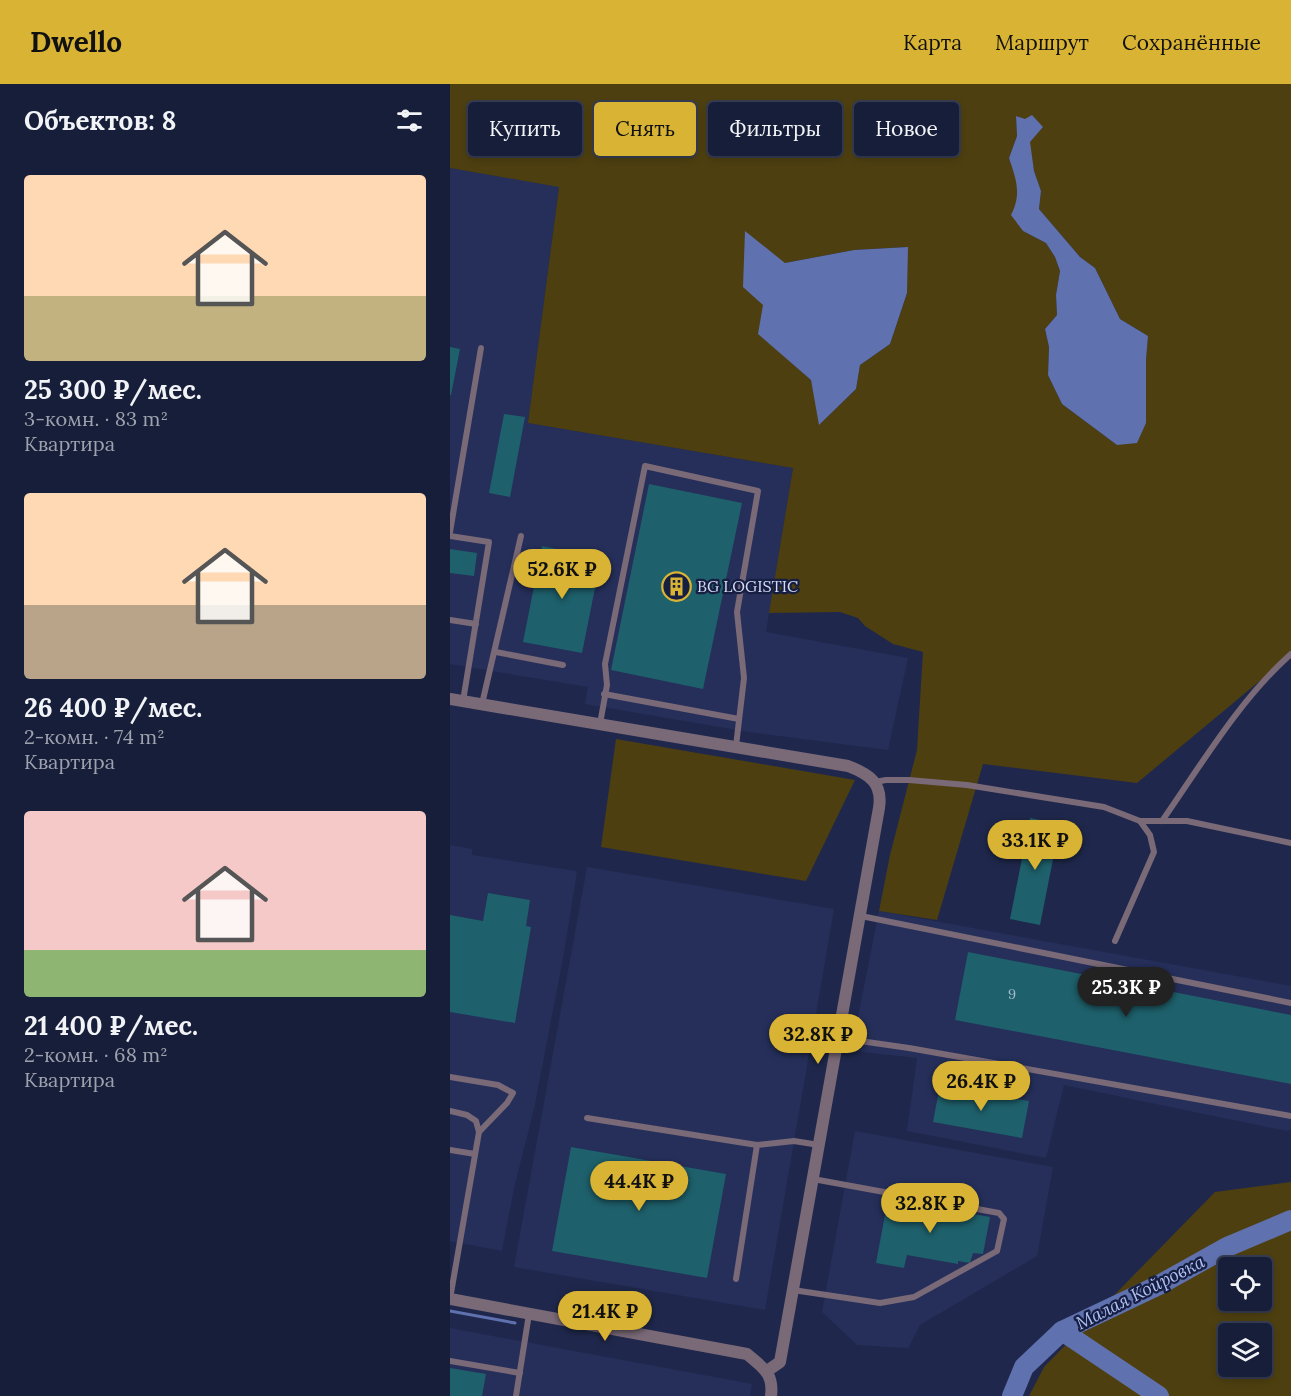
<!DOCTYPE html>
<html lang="ru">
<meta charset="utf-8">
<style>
body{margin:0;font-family:Lora,serif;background:#202741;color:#f1f3f6;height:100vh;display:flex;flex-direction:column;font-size:22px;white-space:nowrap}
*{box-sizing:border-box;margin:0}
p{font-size:20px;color:#9ea2ae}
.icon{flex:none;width:33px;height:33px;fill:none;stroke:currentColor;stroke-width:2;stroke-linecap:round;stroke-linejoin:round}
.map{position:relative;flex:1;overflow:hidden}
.details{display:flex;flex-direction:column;background:#171e39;width:450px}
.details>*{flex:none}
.guide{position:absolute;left:18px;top:18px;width:570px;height:54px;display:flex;gap:12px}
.buttons{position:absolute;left:768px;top:1173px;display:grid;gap:12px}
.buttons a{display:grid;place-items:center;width:54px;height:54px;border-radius:6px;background:#171e39;box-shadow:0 3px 9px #0003,0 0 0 2px #363c53;font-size:30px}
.price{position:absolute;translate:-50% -51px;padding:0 14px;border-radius:21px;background:#d9b334;color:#111;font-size:20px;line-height:39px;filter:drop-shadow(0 2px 3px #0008)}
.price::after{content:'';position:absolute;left:50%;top:36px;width:18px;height:14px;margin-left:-9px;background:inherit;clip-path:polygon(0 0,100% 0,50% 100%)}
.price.selected{background:#222;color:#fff}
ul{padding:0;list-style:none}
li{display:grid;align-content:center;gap:12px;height:318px;padding:0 24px}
li span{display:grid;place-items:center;height:186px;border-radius:6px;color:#555}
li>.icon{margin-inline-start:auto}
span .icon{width:108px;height:108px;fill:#fffc;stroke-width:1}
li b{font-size:26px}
h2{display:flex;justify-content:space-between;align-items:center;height:72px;padding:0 24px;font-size:26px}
.pill{padding:0 21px;border-radius:6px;background:#171e39;box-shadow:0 3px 9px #0003,0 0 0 2px #363c53;font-size:21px;line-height:54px}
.pill.selected{background:#d9b334;color:#111}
header{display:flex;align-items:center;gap:36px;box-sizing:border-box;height:84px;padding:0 30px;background:#d9b334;color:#111}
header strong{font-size:28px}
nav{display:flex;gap:33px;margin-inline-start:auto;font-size:21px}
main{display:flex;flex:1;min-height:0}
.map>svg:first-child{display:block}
.built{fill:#252f5a}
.green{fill:#4d3f10;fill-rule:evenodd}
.water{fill:#6071af}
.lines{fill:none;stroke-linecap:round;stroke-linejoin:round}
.stream{stroke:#6071af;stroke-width:3}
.river{stroke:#6071af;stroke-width:20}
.building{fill:#1e606b}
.service{stroke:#7a6977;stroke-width:6}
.minor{stroke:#7a6977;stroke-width:12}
.labels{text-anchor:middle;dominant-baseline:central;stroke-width:4.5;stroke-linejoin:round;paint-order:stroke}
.number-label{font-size:14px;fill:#a6bcd1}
.poi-label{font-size:16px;fill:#d4dbf3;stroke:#161e41;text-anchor:start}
.water-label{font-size:18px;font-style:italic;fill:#b1c1f6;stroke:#161e41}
</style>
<header>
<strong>Dwello</strong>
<nav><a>Карта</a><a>Маршрут</a><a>Сохранённые</a></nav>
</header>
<main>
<section class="details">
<h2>Объектов: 8<svg class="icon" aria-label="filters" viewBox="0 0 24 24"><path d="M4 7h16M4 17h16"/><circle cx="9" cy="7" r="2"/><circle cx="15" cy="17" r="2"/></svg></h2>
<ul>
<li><span style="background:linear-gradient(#ffd9b3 65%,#c2b280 0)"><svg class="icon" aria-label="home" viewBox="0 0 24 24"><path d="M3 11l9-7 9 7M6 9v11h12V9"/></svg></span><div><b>25 300 ₽/мес.</b><p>3-комн. · 83 m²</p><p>Квартира</p></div></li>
<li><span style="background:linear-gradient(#ffd9b3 60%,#b9a48a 0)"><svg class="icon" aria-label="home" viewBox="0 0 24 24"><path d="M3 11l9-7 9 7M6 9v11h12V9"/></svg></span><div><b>26 400 ₽/мес.</b><p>2-комн. · 74 m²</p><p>Квартира</p></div></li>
<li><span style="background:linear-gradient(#f6c9c9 75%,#8fb573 0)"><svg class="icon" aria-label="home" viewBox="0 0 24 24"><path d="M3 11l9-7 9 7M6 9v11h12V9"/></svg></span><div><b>21 400 ₽/мес.</b><p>2-комн. · 68 m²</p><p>Квартира</p></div></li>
</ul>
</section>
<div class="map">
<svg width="841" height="1312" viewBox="0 0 841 1312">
<rect width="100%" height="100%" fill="#1f284c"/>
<g class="built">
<polygon points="0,84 109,102 78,339 343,384 316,548 458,574 438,666 299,648 135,620 138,603 0,580"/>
<polygon points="0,761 22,765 22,771 127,787 114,869 84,1025 64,1104 52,1167 0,1157"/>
<polygon points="137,783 384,825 315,1226 64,1183"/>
<polygon points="429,827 841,902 841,1045 837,1047 614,1001 596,1074 457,1047 467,974 403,967 403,958"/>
<polygon points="405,1047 603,1083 587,1172 470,1241 458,1264 407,1261 372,1228"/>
<polygon points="0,1244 302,1300 300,1312 0,1312"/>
</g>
<g class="green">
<path d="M0 0H841V571L687 699 533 680 487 836 429 827 440 771 467 666 473 568 443 560 415 542 408 534 390 528 319 529 343 384 78 339 109 103 0 84ZM566 32 593 43 579 58 584 87 591 107 589 125 630 173 645 184 670 235 698 252 696 276 667 361 612 320 598 291 599 263 595 245 607 231 606 211 610 187 605 173 596 159 573 147 565 124 569 111 568 99 559 74 567 52ZM457 163V209L440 260 410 281 406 305 370 340 361 296 309 250 314 221 335 179 404 166Z"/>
<polygon points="166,655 405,696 356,797 151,763"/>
<path d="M841 1098V1312H579L594 1283 765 1108ZM778 1184H812V1216H778ZM778 1250H812V1282H778Z"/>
</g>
<g class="water">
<path d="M582 31 593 43 580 58 584 87 591 107 589 125 630 173 645 184 670 235 698 252 696 276V339L687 359 667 361 612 320 598 291 599 263 595 245 607 231 606 211 610 187 605 173 596 159 573 147 561 131C572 110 566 95 559 74L567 52 566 32 575 35Z"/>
<polygon points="295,147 335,179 404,166 458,163 457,209 440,260 410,281 406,305 369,341 361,296 308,250 313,221 293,203"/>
</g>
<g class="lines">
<polyline class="stream" points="0,1227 65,1239"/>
<g class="river">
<polyline points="562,1312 574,1283 612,1247"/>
<polyline points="709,1312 612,1247 709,1201 777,1163 841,1136"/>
</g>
</g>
<g class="building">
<polygon points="0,263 10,265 1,311 0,311"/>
<polygon points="54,330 75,333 60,413 39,409"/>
<polygon points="199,400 292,419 253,605 161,586"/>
<polygon points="92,462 151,474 132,569 73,558"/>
<polygon points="0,465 27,469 24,492 0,489"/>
<polygon points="580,734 610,740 590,841 560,835"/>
<polygon points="38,809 80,816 76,842 81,843 65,939 0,928 0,831 33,837"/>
<polygon points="518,868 841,931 841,1000 505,936"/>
<polygon points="490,1001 579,1017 572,1054 483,1038"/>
<polygon points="121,1063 276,1090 257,1194 102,1167"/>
<polygon points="438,1115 540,1133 533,1170 523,1169 520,1179 508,1177 508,1180 457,1171 454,1184 426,1179"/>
<polygon points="0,1284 36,1290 32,1312 0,1312"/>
</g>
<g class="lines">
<g class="service">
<polyline points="0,448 31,264"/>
<polyline points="0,452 39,458 13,617"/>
<polyline points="0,536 26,540"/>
<polyline points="46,568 113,581"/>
<polyline points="154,610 289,635"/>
<polyline points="32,620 71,452"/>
<polyline points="150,640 157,601 155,580 195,382 308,407 287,528 294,594 286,662"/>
<polyline points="425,698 436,696 459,696 517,701 654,723 690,737 700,751 704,768 665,857"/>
<polyline points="690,737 737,737 841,759"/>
<path d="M712 737C751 681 790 615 841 570"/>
<polyline points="411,832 841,919"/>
<polyline points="389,954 459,964 841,1032"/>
<polyline points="0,993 48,1001 63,1009 57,1019 29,1048"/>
<polyline points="0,1027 17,1031 26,1037 29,1048 0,1215"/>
<polyline points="137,1034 307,1061 344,1057 369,1061"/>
<polyline points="0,1066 25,1070"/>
<polyline points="286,1195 307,1061"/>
<polyline points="343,1206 430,1219 464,1213 547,1167 554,1135 549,1129 363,1095"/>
<polyline points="0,1277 70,1289"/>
<polyline points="66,1312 79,1230"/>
</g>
<g class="minor">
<path d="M0 615 398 682C419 690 433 699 429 724L330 1278 317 1287"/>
<path d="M0 1215 297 1270C312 1283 324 1289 321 1312"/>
</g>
</g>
<defs>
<symbol id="building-ring" viewBox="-11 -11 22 22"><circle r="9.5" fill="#161e41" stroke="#d9b334" stroke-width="1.5"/><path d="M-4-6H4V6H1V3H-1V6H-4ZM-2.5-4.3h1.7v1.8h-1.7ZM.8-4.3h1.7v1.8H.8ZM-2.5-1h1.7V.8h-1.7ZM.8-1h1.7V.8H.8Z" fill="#d9b334"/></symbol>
</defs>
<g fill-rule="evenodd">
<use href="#building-ring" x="210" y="486" width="33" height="33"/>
</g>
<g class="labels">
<g class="number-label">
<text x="562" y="910">9</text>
</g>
<g class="poi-label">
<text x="247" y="502">BG LOGISTIC</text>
</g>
<g class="water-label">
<text transform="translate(690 1208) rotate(-27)">Малая Койровка</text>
</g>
</g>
</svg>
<div class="buttons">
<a><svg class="icon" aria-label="locate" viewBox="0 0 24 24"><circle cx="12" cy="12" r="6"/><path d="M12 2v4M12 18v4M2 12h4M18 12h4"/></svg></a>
<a><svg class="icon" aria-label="layers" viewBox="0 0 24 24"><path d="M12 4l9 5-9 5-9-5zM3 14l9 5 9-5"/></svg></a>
</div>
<b class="price" style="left:112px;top:516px">52.6K ₽</b>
<b class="price" style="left:585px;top:787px">33.1K ₽</b>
<b class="price selected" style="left:676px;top:934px">25.3K ₽</b>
<b class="price" style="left:368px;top:981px">32.8K ₽</b>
<b class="price" style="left:531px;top:1028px">26.4K ₽</b>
<b class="price" style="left:189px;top:1128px">44.4K ₽</b>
<b class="price" style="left:480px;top:1150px">32.8K ₽</b>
<b class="price" style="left:155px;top:1258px">21.4K ₽</b>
<div class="guide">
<a class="pill">Купить</a>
<a class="pill selected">Снять</a>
<a class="pill">Фильтры</a>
<a class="pill">Новое</a>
</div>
</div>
</main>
